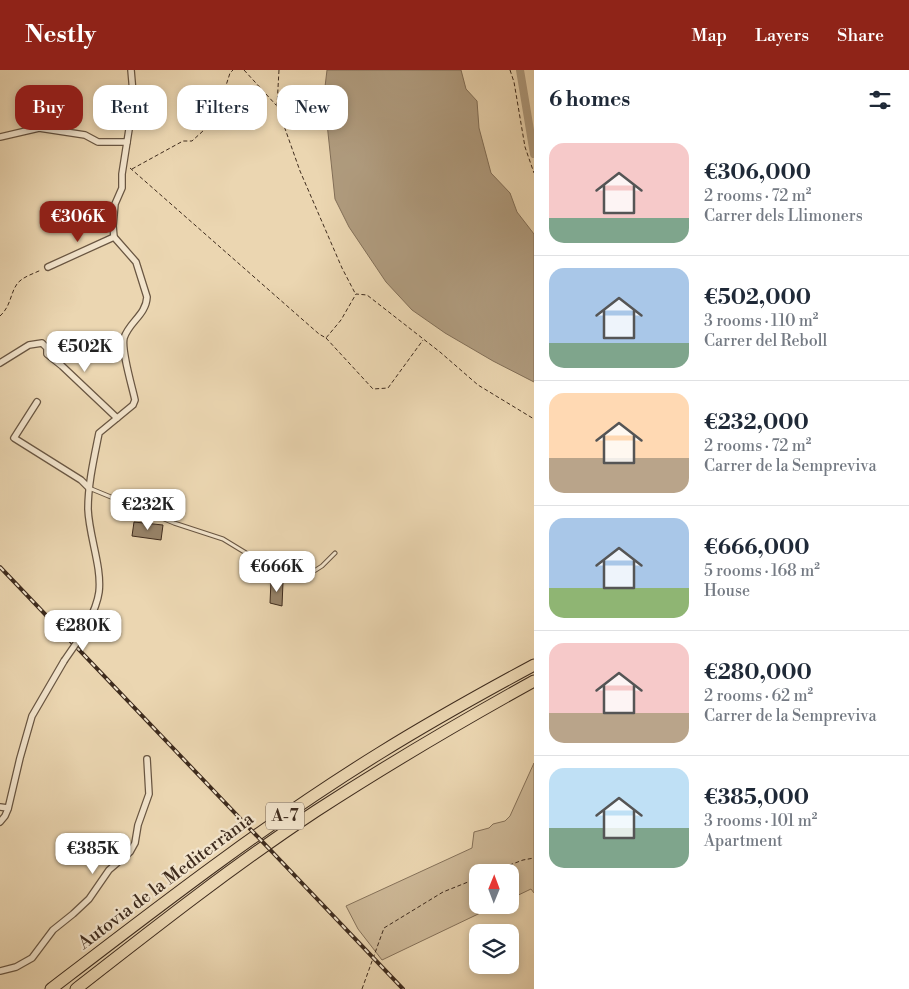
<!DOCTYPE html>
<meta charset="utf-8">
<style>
body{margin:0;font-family:"Libre Bodoni",serif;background:#f2f2f3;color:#1f2937;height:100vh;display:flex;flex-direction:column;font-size:19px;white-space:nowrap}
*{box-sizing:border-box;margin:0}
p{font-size:16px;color:#747a83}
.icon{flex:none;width:28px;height:28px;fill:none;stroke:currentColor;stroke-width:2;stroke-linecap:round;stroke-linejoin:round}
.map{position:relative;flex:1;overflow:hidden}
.drawer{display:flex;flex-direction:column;background:#fff;width:375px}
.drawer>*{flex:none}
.guide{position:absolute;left:15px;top:15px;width:444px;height:45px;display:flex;gap:10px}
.needle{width:32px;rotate:1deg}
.tools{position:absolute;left:469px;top:794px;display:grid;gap:10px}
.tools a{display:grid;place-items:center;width:50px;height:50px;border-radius:10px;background:#fff;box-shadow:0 2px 8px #0003;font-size:25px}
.price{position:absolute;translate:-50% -42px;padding:0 11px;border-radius:10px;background:#fff;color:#222;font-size:16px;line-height:32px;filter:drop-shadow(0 1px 2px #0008)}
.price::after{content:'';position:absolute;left:50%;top:30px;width:15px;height:11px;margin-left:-8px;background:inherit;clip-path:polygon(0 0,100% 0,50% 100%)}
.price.selected{background:#8f2418;color:#fff}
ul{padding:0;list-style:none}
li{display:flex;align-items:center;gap:15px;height:125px;padding:0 15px}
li+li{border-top:1px solid #e0e1e3}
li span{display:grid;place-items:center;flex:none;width:140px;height:100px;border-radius:15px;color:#555}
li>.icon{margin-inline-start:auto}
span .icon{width:60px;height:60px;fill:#fffc;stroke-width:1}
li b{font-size:21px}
h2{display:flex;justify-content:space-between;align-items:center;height:60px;padding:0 15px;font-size:21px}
.chip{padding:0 18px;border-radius:15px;background:#fff;box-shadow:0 2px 8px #0003;font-size:18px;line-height:45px}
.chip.selected{background:#8f2418;color:#fff}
header{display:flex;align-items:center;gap:30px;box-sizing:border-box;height:70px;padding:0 25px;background:#8f2418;color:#fff}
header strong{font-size:24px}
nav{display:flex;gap:28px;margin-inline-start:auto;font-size:18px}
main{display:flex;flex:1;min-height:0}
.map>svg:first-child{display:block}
.green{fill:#ceb998;stroke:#86725a}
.water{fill:#b09c7f;stroke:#826f58}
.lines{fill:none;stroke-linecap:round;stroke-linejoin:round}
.canal{stroke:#b09c7f;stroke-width:8}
.building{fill:#98846a;stroke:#3e2b1d}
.service-casing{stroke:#695642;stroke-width:5}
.minor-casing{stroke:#695642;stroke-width:8}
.motorway-casing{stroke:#3e2b1d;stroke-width:13}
.path{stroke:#3e2b1d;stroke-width:1;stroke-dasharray:4 2.5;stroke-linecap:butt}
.service{stroke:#f2e4cc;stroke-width:3}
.minor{stroke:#f2e4cc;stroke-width:5.5}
.motorway{stroke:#ebd6b1;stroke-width:11}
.rail-casing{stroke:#3e2b1d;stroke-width:4}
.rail{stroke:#f2e4cc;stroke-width:2;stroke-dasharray:5.5;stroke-linecap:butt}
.minor-bridge-casing{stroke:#695642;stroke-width:8;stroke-linecap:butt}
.minor-bridge{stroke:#f2e4cc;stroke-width:5.5}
.labels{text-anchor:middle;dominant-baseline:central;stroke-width:4.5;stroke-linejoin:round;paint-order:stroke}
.shield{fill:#f2e4cc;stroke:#746252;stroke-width:1}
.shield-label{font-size:16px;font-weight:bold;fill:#3e2b1d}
.street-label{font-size:18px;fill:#3e2b1d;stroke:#f2e4cc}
</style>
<header>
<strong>Nestly</strong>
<nav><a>Map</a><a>Layers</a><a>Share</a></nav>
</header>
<main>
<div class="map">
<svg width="534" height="919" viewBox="0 0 534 919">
<rect width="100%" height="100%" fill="#ebd6b1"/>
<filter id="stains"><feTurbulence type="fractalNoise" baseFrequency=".004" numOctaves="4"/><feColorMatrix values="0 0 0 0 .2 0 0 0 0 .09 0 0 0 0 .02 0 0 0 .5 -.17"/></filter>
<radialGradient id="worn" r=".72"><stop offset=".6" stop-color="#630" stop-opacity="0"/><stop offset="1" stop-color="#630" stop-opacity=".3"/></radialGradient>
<polygon class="green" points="534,693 534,823 531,819 510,829 510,802 478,802 478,835 497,835 382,890 358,859 346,836 472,778 474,762 489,758 493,754 505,751 510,746"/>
<polygon class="water" points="327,0 461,0 466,19 477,31 479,58 491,103 510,123 517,142 534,164 534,312 493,291 445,263 412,240 386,212 349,157 335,129 324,25"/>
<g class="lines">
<polyline class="canal" points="520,0 534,84"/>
</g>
<g class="building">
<polygon points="134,452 163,455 161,470 132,466"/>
<polygon points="271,511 283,512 282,536 270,533"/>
</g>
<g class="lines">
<defs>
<polyline id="service" points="89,418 174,453 223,469 246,483 300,510 322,496 335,483"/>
<g id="minor">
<polyline points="0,67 39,58 85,65 98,72 127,72"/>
<polyline points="48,197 114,167"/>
<polyline points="0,293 29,275 42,273 47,278 47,284 62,296 117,348"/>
<polyline points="37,332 14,368 81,410 89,418"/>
<path d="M84 562C90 549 97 537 99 522 102 497 89 466 88 439 88 414 94 388 99 363L133 335 135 330C132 316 121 280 124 268 129 252 146 245 147 227L136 192 114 167 113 156 115 134 122 118V104L130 53 133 23 131 0"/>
<polyline points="0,737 8,738"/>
<polyline points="0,752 5,746 8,739 20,688 32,646 64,591"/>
<polyline points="0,901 16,897 32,888 53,860 73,844 89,829 109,800 130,782 135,773 138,755 149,724 147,689"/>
</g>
<g id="motorway">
<path d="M51 919C158 837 265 754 380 683 430 652 482 623 534 595"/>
<path d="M76 919C154 858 233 796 316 741 387 695 460 652 534 611"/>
</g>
</defs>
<use href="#service" class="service-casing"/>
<use href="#minor" class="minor-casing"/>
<use href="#motorway" class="motorway-casing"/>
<g class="path">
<polyline points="244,0 276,35"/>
<polyline points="279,0 277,36 300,101 342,198 355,223"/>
<polyline points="510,0 514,12 525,77 534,103"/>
<polyline points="130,98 319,264 326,268 341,250 356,224 367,225 440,282 478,315 534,349"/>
<polyline points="132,99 183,71 192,71 215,50 230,3 233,0"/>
<path d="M0 246C11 236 10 224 17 214 22 207 33 204 41 200"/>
<polyline points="326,268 373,319 388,318 423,270"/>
<polyline points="491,802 523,790 534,788"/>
<polyline points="362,919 384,858 443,822 478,808"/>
</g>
<use href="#service" class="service"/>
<use href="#minor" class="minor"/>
<use href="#motorway" class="motorway"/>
<defs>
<polyline id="rail" points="0,497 403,919"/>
</defs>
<use href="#rail" class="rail-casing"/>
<use href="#rail" class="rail"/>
<defs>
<polyline id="minor-bridge" points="64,591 84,562"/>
</defs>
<use href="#minor-bridge" class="minor-bridge-casing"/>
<use href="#minor-bridge" class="minor-bridge"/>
</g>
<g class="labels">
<rect class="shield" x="266" y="732.5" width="38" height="27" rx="4"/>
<g class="shield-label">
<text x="285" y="746">A-7</text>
</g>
<g class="street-label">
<text transform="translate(166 811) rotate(-37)">Autovia de la Mediterrània</text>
</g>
</g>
<rect width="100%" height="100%" filter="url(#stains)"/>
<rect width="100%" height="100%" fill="url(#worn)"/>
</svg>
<div class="tools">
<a><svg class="needle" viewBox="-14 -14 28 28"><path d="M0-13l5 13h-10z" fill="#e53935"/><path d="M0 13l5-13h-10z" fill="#747a83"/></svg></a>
<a><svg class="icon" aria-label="layers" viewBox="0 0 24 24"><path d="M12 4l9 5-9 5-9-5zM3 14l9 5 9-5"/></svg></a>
</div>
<b class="price selected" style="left:78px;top:173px">€306K</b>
<b class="price" style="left:85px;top:303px">€502K</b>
<b class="price" style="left:148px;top:461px">€232K</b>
<b class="price" style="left:277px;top:523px">€666K</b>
<b class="price" style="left:83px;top:582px">€280K</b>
<b class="price" style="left:93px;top:805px">€385K</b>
<div class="guide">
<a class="chip selected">Buy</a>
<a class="chip">Rent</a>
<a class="chip">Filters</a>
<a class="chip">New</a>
</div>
</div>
<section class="drawer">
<h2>6 homes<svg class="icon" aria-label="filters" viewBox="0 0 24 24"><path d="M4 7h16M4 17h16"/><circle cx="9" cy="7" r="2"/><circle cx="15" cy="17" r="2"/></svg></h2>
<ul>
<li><span style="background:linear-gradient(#f6c9c9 75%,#7fa58c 0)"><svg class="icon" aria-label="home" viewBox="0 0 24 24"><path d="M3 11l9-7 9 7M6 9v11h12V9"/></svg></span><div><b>€306,000</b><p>2 rooms · 72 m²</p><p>Carrer dels Llimoners</p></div></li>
<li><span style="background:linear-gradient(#a9c7e8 75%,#7fa58c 0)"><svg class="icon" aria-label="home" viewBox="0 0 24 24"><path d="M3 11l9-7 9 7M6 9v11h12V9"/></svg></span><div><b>€502,000</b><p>3 rooms · 110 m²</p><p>Carrer del Reboll</p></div></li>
<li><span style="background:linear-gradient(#ffd9b3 65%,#b9a48a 0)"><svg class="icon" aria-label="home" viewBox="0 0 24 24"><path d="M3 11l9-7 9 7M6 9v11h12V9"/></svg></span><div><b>€232,000</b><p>2 rooms · 72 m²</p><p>Carrer de la Sempreviva</p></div></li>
<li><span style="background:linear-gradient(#a9c7e8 70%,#8fb573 0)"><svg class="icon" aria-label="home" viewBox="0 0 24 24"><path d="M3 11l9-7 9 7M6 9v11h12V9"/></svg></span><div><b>€666,000</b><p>5 rooms · 168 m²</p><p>House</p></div></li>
<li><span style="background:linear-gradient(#f6c9c9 70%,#b9a48a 0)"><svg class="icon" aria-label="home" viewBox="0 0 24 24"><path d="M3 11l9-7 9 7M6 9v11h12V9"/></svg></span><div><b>€280,000</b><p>2 rooms · 62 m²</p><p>Carrer de la Sempreviva</p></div></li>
<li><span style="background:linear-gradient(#bfe0f5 60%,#7fa58c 0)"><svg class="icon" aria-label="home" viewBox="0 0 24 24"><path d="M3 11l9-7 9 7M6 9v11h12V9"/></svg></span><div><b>€385,000</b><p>3 rooms · 101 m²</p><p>Apartment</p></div></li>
</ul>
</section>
</main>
